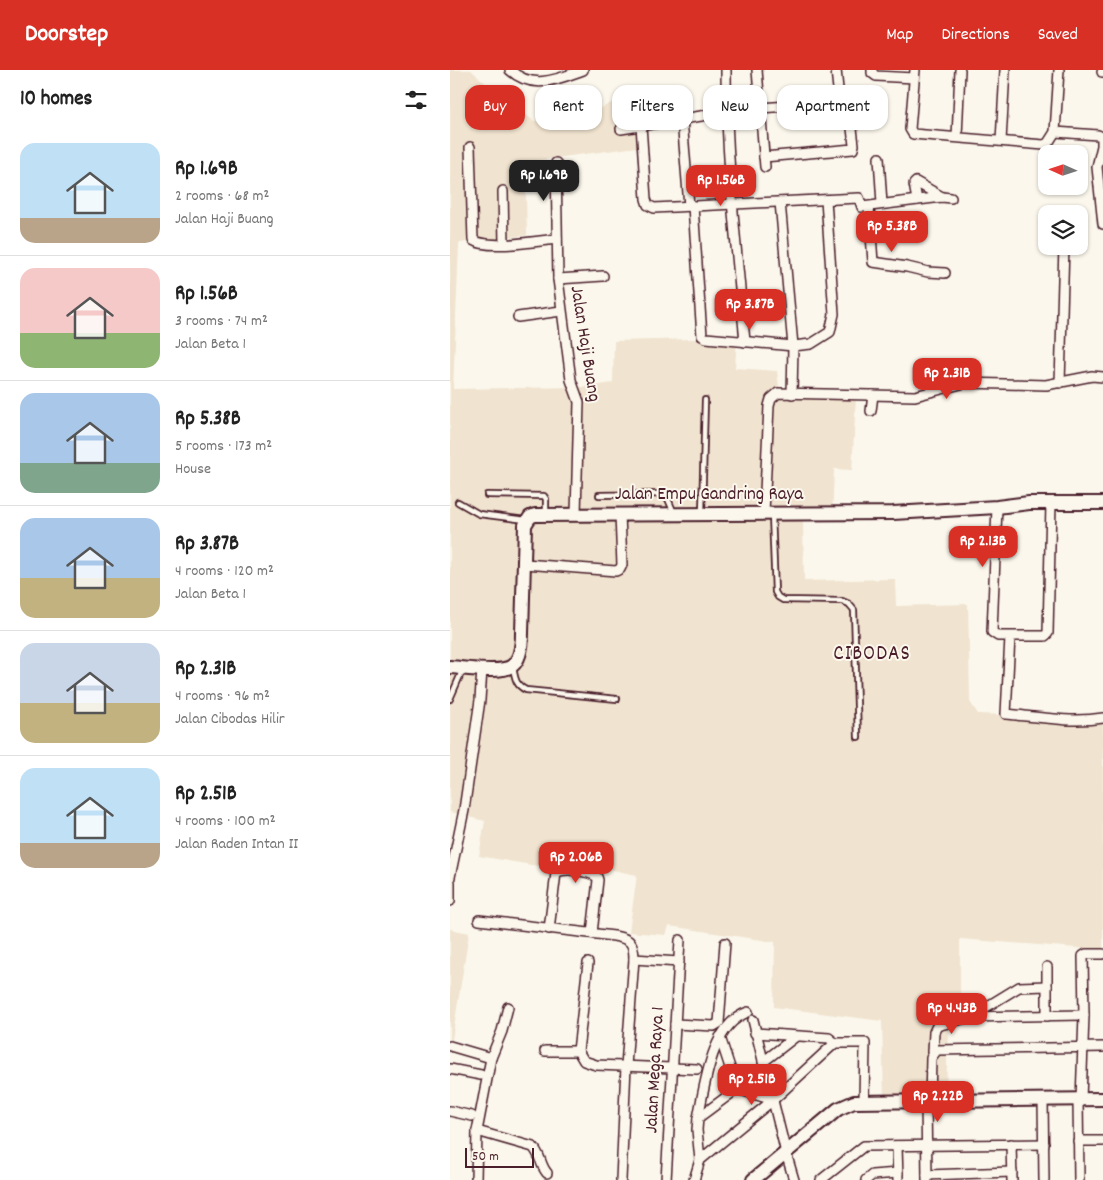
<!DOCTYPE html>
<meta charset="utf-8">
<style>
body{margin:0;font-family:Dekko,sans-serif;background:#f2f2f2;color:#222;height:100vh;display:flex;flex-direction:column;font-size:19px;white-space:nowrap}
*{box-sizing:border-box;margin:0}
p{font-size:16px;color:#767676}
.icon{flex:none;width:28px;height:28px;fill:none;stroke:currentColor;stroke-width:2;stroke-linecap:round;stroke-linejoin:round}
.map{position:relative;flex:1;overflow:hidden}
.panel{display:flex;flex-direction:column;background:#fff;width:450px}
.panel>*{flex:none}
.banner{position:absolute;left:15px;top:15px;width:475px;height:45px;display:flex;gap:10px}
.needle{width:32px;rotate:273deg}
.fabs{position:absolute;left:588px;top:75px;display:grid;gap:10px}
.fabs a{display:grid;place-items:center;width:50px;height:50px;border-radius:10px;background:#fff;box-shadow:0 1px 4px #0004;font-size:25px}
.scale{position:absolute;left:15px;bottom:12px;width:69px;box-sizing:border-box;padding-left:5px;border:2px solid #4a1f2b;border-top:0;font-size:14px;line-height:18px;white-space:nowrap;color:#4a1f2b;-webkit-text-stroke:4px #fbf7ec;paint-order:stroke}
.price{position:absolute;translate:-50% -42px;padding:0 11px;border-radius:10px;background:#d93025;color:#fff;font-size:16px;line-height:32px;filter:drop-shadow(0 1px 2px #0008)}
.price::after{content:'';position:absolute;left:50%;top:30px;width:15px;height:11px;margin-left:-8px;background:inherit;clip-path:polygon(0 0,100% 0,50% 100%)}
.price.current{background:#222;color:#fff}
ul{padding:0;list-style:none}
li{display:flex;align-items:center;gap:15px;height:125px;padding:0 20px}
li+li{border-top:1px solid #e0e0e0}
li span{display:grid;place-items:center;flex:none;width:140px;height:100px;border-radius:15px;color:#555}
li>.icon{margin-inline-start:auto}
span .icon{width:60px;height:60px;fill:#fffc;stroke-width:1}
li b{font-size:21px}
h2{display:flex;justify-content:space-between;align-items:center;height:60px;padding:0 20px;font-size:21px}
.tag{padding:0 18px;border-radius:15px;background:#fff;box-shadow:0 1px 4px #0004;font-size:18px;line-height:45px}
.tag.current{background:#d93025;color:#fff}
header{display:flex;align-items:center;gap:30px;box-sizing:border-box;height:70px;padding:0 25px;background:#d93025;color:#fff}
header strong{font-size:24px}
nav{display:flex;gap:28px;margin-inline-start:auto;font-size:18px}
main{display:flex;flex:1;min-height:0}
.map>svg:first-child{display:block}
.built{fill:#f0e3cf}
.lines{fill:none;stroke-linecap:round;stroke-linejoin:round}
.lane-casing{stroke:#4a1f2b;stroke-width:8}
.street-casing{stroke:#4a1f2b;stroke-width:12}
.secondary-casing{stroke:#4a1f2b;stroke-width:16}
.lane{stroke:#fbf7ec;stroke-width:4.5}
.street{stroke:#fbf7ec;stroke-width:9}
.secondary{stroke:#fbf7ec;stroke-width:12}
.labels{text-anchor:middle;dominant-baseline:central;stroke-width:4;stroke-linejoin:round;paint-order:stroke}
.street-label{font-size:19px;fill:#4a1f2b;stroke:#fbf7ec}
.quarter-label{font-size:21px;letter-spacing:1px;fill:#4a1f2b;stroke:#fbf7ec}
</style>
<header>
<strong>Doorstep</strong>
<nav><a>Map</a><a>Directions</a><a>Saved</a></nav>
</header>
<main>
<section class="panel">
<h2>10 homes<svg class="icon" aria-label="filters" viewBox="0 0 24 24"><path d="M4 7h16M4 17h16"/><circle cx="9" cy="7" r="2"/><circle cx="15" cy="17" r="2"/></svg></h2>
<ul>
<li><span style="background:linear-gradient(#bfe0f5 75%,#b9a48a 0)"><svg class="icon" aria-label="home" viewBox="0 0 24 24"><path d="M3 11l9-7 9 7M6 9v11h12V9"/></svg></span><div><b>Rp 1.69B</b><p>2 rooms · 68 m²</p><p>Jalan Haji Buang</p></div></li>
<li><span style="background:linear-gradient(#f6c9c9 65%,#8fb573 0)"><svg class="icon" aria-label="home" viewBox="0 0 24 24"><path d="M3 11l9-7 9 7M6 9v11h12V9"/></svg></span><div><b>Rp 1.56B</b><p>3 rooms · 74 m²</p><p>Jalan Beta 1</p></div></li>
<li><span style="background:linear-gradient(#a9c7e8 70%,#7fa58c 0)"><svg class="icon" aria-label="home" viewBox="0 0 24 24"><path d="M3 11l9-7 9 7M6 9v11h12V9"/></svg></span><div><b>Rp 5.38B</b><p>5 rooms · 173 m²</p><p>House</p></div></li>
<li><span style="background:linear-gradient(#a9c7e8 60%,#c2b280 0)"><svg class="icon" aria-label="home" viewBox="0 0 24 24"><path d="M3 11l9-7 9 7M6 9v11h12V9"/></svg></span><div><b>Rp 3.87B</b><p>4 rooms · 120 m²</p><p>Jalan Beta 1</p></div></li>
<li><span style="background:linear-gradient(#c9d6e8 60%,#c2b280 0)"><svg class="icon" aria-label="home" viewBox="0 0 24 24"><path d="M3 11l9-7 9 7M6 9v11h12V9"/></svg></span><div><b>Rp 2.31B</b><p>4 rooms · 96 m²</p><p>Jalan Cibodas Hilir</p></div></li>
<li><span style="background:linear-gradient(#bfe0f5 75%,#b9a48a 0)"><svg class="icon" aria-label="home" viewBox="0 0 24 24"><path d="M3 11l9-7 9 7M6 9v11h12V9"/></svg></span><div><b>Rp 2.51B</b><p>4 rooms · 100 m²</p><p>Jalan Raden Intan II</p></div></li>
</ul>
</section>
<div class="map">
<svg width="653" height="1110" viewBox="0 0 653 1110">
<rect width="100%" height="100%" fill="#fbf7ec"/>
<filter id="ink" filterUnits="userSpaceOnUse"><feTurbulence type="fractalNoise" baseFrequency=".02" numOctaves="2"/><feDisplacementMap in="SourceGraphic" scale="10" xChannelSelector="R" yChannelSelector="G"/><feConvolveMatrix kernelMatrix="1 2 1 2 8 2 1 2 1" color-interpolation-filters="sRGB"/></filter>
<g filter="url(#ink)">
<g class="built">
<polygon points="0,0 21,0 45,22 84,51 125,52 163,32 188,27 187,77 75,92 77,165 9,173 3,319 136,317 163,313 164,271 287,268 285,298 327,301 330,325 373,329 406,327 402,400 384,399 382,448 353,450 354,511 445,509 446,536 518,534 520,632 528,644 653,649 653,880 510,869 510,955 498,957 496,1027 434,1028 432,951 324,937 325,872 219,856 216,865 179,862 187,805 115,790 112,800 29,786 35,751 0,742"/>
<polygon points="0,859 19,863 0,982"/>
</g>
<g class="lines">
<defs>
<g id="lane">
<polyline points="37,425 94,426 96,429 96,444"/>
<polyline points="149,425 212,424 218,429 224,443"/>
<polyline points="8,432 29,444 76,450"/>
<polyline points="252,443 255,330"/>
<polyline points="322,444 325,522 328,527 333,530 392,531 399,534 404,540 408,667"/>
<path d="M63 597C65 607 65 615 76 620L167 629"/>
<polyline points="0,629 13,599"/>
</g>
<g id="street">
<path d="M60 0C83 21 108 9 133 0"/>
<path d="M276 0C276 91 287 182 295 272"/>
<polyline points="307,0 315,97"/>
<polyline points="422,0 422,3 426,6 464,8"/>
<polyline points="465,0 460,59 463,64 594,75 598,73 605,62 609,0"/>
<polyline points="652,2 653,2"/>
<polyline points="310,38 395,32"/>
<polyline points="232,49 239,136"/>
<polyline points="191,55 196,129 198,135 204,138 409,128 412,137 492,127 501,128"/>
<polyline points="171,59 276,42"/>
<polyline points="605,62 648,65 652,67 652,76 647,97 653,154"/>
<polyline points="507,67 510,0"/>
<polyline points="551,71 555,0"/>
<path d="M20 77 23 170C37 180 89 171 107 169"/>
<polyline points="314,87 403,79 404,75 400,42 388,19 386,0"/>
<polyline points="429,88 432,134"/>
<polyline points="106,93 108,209 121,310 129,332 126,444"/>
<polyline points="53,121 54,174"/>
<polyline points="467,130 464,114 466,112 492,127"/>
<polyline points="330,132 343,276 342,324"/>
<polyline points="243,136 252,266 256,268 343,276 361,274 380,262 384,244 376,130"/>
<polyline points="419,137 423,192 457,197 478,202 495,203"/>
<polyline points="108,209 153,206"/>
<polyline points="68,247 111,241"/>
<polyline points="610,313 614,176"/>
<polyline points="421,341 423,325"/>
<polyline points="547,437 542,562 548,566 595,566 598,563 601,433"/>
<polyline points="314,443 319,336 321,329 328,323 465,326 515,313 596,315 642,306 653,307"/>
<polyline points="75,494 166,501 170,499 172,495 170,444"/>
<path d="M560 567 556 644C588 647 621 653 653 648"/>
<polyline points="0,807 14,740 30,630 32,599"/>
<polyline points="0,812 0,831"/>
<path d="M29 850 164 866C180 869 184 872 184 889L176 996 171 1110"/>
<path d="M99 859 106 803C114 797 139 801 147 807L148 810 142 863"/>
<polyline points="184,889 229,892"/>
<polyline points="138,893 128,981 134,991 146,995 247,999"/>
<polyline points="597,946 597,897"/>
<polyline points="520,947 634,945"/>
<polyline points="303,950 336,1083 344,1110"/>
<polyline points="225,954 264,956 269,953 275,873"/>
<polyline points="305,963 379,968 385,973"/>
<polyline points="0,976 41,988"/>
<polyline points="95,981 128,981"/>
<polyline points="483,982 484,962 487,956 520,947 569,917 597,916"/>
<polyline points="313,992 345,967"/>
<polyline points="0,999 31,1005"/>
<polyline points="287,1019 323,1030"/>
<polyline points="593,1030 594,1110"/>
<polyline points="628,1030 629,1110"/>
<polyline points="631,1030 634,945 633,886 636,884 653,884"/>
<polyline points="476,1031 477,1110"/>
<polyline points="480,1031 481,988 487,980 653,977"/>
<polyline points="0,1041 22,1046"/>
<polyline points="248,1048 287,1019 270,967"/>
<path d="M27 1061 83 1077C91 1085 90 1095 97 1103"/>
<polyline points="628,1071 653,1071"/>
<polyline points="561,1074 562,1110"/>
<polyline points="447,1076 448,1110"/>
<polyline points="250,1090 323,1030 385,973 415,973 414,1031"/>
<polyline points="477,1105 562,1102"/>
<polyline points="26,1110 27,1061 41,988 52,961 58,937"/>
<polyline points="216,1110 230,870"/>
<path d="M244 1110 250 1090 247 1060 248 1048C255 1015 261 955 298 942"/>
<polyline points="371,1110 414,1076 594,1074"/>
<polyline points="416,1110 422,1105 448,1103"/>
</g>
<g id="secondary">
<path d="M0 597C14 598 51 604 62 596 71 589 72 573 72 563L75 455 80 447 85 445 443 443 547 437 579 433H653"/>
<polyline points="303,1110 388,1039 404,1032 653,1029"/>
</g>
</defs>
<use href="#lane" class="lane-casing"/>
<use href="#street" class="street-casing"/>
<use href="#secondary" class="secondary-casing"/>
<use href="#lane" class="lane"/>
<use href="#street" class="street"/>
<use href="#secondary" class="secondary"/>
</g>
</g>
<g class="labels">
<g class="street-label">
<text transform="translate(134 274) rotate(81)">Jalan Haji Buang</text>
<text x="259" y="425">Jalan Empu Gandring Raya</text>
<text transform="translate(206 1000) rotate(-87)">Jalan Mega Raya 1</text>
</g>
<g class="quarter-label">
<text x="422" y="585">CIBODAS</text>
</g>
</g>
</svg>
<div class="fabs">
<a><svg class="needle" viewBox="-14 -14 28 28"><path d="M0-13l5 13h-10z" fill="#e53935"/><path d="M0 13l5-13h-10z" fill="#767676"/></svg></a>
<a><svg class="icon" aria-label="layers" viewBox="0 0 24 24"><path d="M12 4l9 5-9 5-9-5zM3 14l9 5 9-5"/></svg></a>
</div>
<div class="scale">50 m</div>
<b class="price current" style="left:94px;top:132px">Rp 1.69B</b>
<b class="price" style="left:271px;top:137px">Rp 1.56B</b>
<b class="price" style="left:442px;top:183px">Rp 5.38B</b>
<b class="price" style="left:300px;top:261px">Rp 3.87B</b>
<b class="price" style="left:497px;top:330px">Rp 2.31B</b>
<b class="price" style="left:533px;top:498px">Rp 2.13B</b>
<b class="price" style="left:126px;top:814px">Rp 2.06B</b>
<b class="price" style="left:502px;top:965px">Rp 4.43B</b>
<b class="price" style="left:302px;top:1036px">Rp 2.51B</b>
<b class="price" style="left:488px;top:1053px">Rp 2.22B</b>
<div class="banner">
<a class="tag current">Buy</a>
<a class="tag">Rent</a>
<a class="tag">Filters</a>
<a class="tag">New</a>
<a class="tag">Apartment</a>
</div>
</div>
</main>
